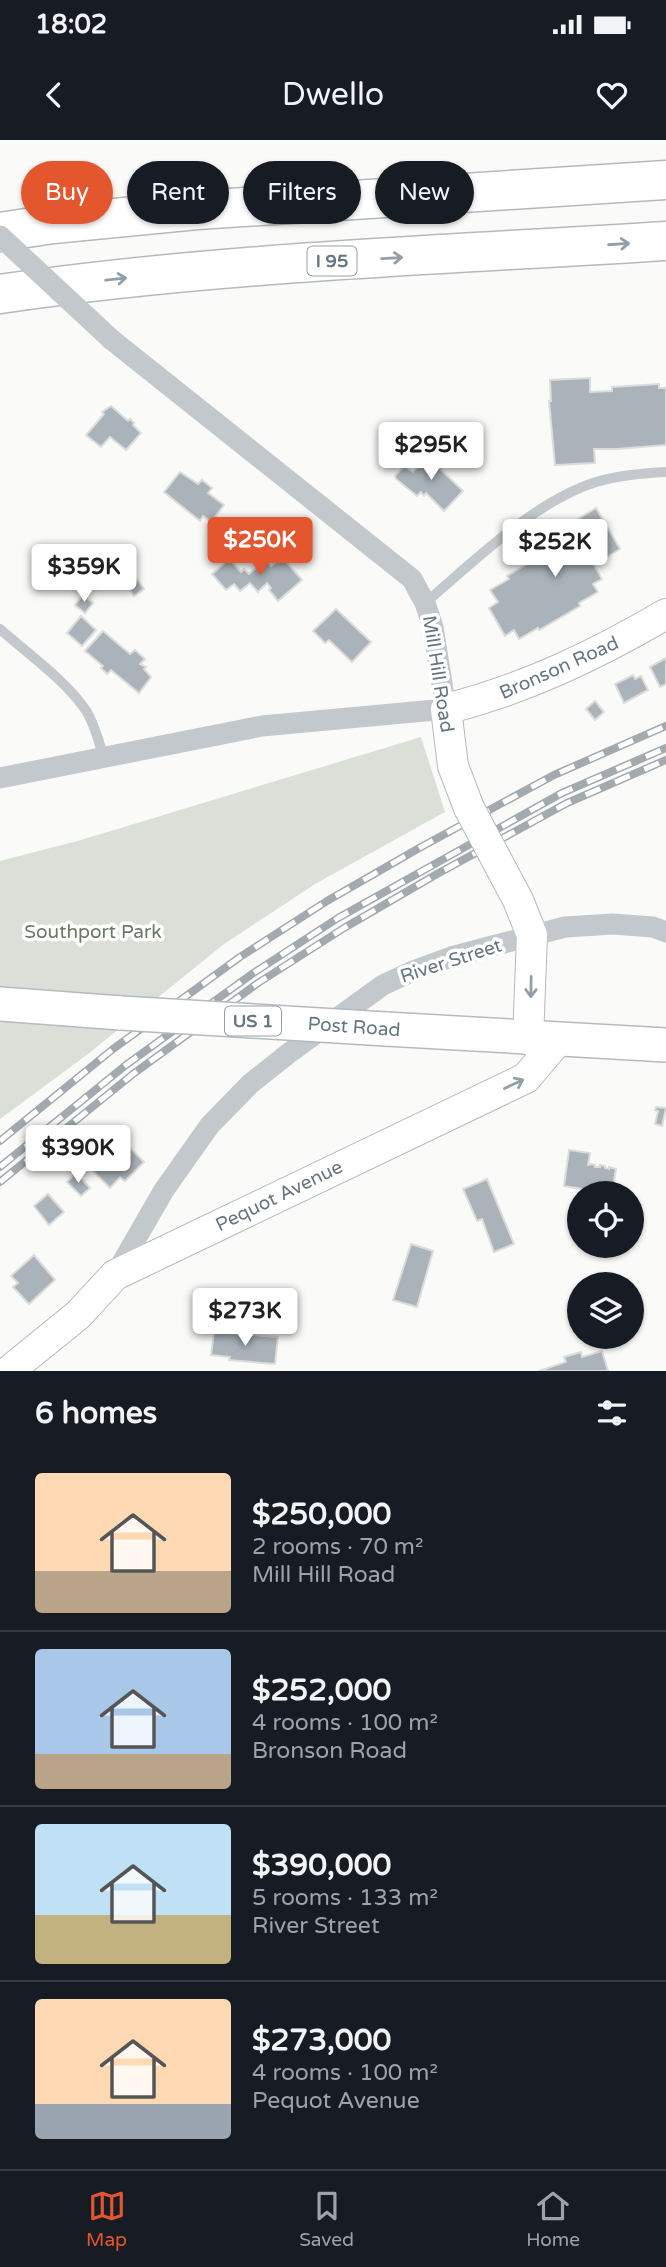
<!DOCTYPE html>
<meta charset="utf-8">
<style>
body{margin:0;font-family:"Varela Round",sans-serif;background:#20242c;color:#f1f3f6;height:100vh;display:flex;flex-direction:column;font-size:26px;white-space:nowrap}
*{box-sizing:border-box;margin:0}
p{font-size:23px;color:#9ea1a6}
.icon{flex:none;width:38px;height:38px;fill:none;stroke:currentColor;stroke-width:2;stroke-linecap:round;stroke-linejoin:round}
.map{position:relative;height:1231px;overflow:hidden}
.details{display:flex;flex-direction:column;background:#171b24;flex:1}
.details>*{flex:none}
.guide{position:absolute;left:21px;top:21px;width:625px;height:63px;display:flex;gap:14px}
.controls{position:absolute;left:567px;top:1041px;display:grid;gap:14px}
.controls a{display:grid;place-items:center;width:77px;height:77px;border-radius:50%;background:#171b24;box-shadow:0 2px 5px #0004;font-size:35px}
.price{position:absolute;translate:-50% -60px;padding:0 16px;border-radius:7px;background:#fff;color:#222;font-size:23px;line-height:46px;filter:drop-shadow(0 2px 4px #0008)}
.price::after{content:'';position:absolute;left:50%;top:42px;width:21px;height:16px;margin-left:-10px;background:inherit;clip-path:polygon(0 0,100% 0,50% 100%)}
.price.current{background:#e4572e;color:#fff}
ul{padding:0;list-style:none}
li{display:flex;align-items:center;gap:21px;height:175px;padding:0 35px}
li+li{border-top:2px solid #363941}
li span{display:grid;place-items:center;flex:none;width:196px;height:140px;border-radius:7px;color:#555}
li>.icon{margin-inline-start:auto}
span .icon{width:84px;height:84px;fill:#fffc;stroke-width:1}
li b{font-size:30px}
h2{display:flex;justify-content:space-between;align-items:center;height:84px;padding:0 35px;font-size:30px}
.pill{padding:0 24px;border-radius:32px;background:#171b24;box-shadow:0 2px 5px #0004;font-size:24px;line-height:63px}
.pill.current{background:#e4572e;color:#fff}
.status{display:flex;justify-content:space-between;align-items:center;height:49px;padding:0 35px;background:#171b24;direction:ltr}
.status svg{height:19px;fill:currentColor}
header{display:flex;justify-content:space-between;align-items:center;height:91px;padding:0 35px;background:#171b24;font-size:32px;font-weight:600}
.dock{display:flex;justify-content:space-around;align-items:center;height:98px;border-top:2px solid #363941;background:#171b24;font-size:19px;color:#9ea1a6}
.dock a{display:grid;justify-items:center;gap:4px}
.dock .current{color:#e4572e}
.map>svg:first-child{display:block}
.green{fill:#dadfd7}
.building{fill:#aab3b9;stroke:#dcdcda;stroke-width:2}
.lines{fill:none;stroke-linecap:round;stroke-linejoin:round}
.secondary-casing{stroke:#b3babf;stroke-width:32}
.primary-casing{stroke:#b5babe;stroke-width:36}
.highway-casing{stroke:#b4b9bd;stroke-width:41}
.lane{stroke:#c3c8cc;stroke-width:10}
.street{stroke:#c3c8cc;stroke-width:21}
.secondary{stroke:#fff;stroke-width:30}
.primary{stroke:#fff;stroke-width:33}
.highway{stroke:#fff;stroke-width:38}
.rail-casing{stroke:#a2aab0;stroke-width:8}
.rail{stroke:#fff;stroke-width:5;stroke-dasharray:16;stroke-linecap:butt}
.secondary-bridge-casing{stroke:#b3babf;stroke-width:32;stroke-linecap:butt}
.primary-bridge-casing{stroke:#b5babe;stroke-width:36;stroke-linecap:butt}
.street-bridge{stroke:#c3c8cc;stroke-width:21}
.secondary-bridge{stroke:#fff;stroke-width:30}
.primary-bridge{stroke:#fff;stroke-width:33}
.oneway{stroke:#939fa8}
.labels{text-anchor:middle;dominant-baseline:central;stroke-width:7;stroke-linejoin:round;paint-order:stroke}
.shield{fill:#fff;stroke:#939fa8;stroke-width:2}
.shield-label{font-size:18px;font-weight:bold;fill:#657683}
.street-label{font-size:19px;fill:#657683;stroke:#fff}
.park-label{font-size:19px;fill:#687a64;stroke:#fff}
</style>
<div class="status"><b>18:02</b><svg viewBox="0 0 49 12"><path d="M0 12V9h3v3zM5 12V6h3v6zM10 12V3h3v9zM15 12V0h3v12zM26 1h20v11H26zM47 4h2v5h-2z"/></svg></div>
<header><svg class="icon" aria-label="back" viewBox="0 0 24 24"><path d="M15 5l-7 7 7 7"/></svg>Dwello<svg class="icon" aria-label="heart" viewBox="0 0 24 24"><path d="M12 20l-8-8c-3-5 5-10 8-4 3-6 11-1 8 4z"/></svg></header>
<div class="map">
<svg width="666" height="1231" viewBox="0 0 666 1231">
<rect width="100%" height="100%" fill="#fafaf8"/>
<polygon class="green" points="421,597 445,672 315,744 224,804 88,914 0,979 0,721 81,700"/>
<g class="building">
<polygon points="590,238 590,252 612,251 612,247 659,244 659,248 666,248 666,305 617,309 594,309 595,323 555,325 549,261 551,261 550,240"/>
<polygon points="111,266 128,281 130,279 134,283 133,285 141,293 126,310 110,297 101,307 86,295 104,274 102,272"/>
<polygon points="434,313 445,324 440,329 463,351 444,371 426,353 424,356 421,352 417,356 396,339 395,336 404,326 413,332 427,317 428,318"/>
<polygon points="180,332 198,344 202,340 212,348 208,353 224,365 211,382 203,376 200,381 164,352"/>
<polygon points="596,368 620,409 594,425 602,439 593,444 598,452 579,463 580,466 539,490 538,488 519,499 514,490 505,496 489,468 498,462 490,450 509,439 507,436 548,412 550,416 566,407 557,392"/>
<polygon points="233,416 235,419 232,422 241,432 244,429 249,434 266,420 271,426 282,417 302,440 278,461 269,450 271,448 267,443 258,452 250,443 240,451 234,444 226,450 212,434"/>
<polygon points="137,439 144,449 134,456 127,446"/>
<polygon points="83,455 93,463 85,473 75,465"/>
<polygon points="336,469 371,502 352,522 329,500 325,503 313,491"/>
<polygon points="81,476 96,490 82,506 67,493"/>
<polygon points="103,491 130,514 135,510 145,519 140,524 146,527 144,529 151,537 139,553 111,530 107,534 101,528 103,526 85,511"/>
<polygon points="666,518 666,544 660,547 650,527"/>
<polygon points="633,535 635,539 641,536 648,550 624,563 615,544"/>
<polygon points="595,561 604,572 595,580 586,569"/>
<polygon points="656,967 666,968 662,986 655,984 658,971 655,970"/>
<polygon points="118,996 144,1022 125,1041 120,1037 110,1048 87,1025"/>
<polygon points="569,1010 590,1013 588,1025 591,1024 595,1025 595,1027 600,1027 600,1025 605,1026 605,1028 609,1029 609,1027 616,1029 612,1054 582,1052 583,1049 564,1046"/>
<polygon points="76,1033 90,1048 81,1056 67,1042"/>
<polygon points="487,1039 514,1104 494,1112 482,1079 477,1081 463,1049"/>
<polygon points="48,1054 64,1072 49,1085 34,1066"/>
<polygon points="411,1104 433,1111 417,1167 393,1160"/>
<polygon points="34,1115 55,1140 29,1164 13,1147 18,1143 11,1136"/>
<polygon points="214,1192 278,1197 275,1224 229,1220 230,1217 211,1215"/>
<polygon points="602,1211 608,1231 539,1231 566,1222 564,1217 581,1212 582,1217"/>
</g>
<g class="lines">
<defs>
<g id="secondary">
<path d="M469 668 453 626 446 569C525 549 596 515 666 474"/>
<polyline points="503,732 518,760 532,795 528,899"/>
<polyline points="9,1231 78,1175 115,1135 526,938 559,899"/>
</g>
<g id="primary">
<polyline points="0,864 121,873"/>
<polyline points="386,889 666,905"/>
</g>
<g id="highway">
<polyline points="0,92 53,84 197,70 666,40"/>
<path d="M0 154C220 122 444 115 666 101"/>
</g>
</defs>
<use href="#secondary" class="secondary-casing"/>
<use href="#primary" class="primary-casing"/>
<use href="#highway" class="highway-casing"/>
<g class="lane">
<path d="M425 463C475 421 533 362 596 342 616 336 645 333 666 332"/>
<path d="M0 489C28 514 67 541 87 572 95 586 99 602 104 618"/>
</g>
<g class="street">
<polyline points="0,638 262,586 446,569 433,487 425,463 412,439 112,200"/>
<polyline points="115,1135 164,1050 210,985 250,944 289,913 383,845 413,831 451,817 565,787 613,784 653,787 666,792"/>
</g>
<use href="#secondary" class="secondary"/>
<use href="#primary" class="primary"/>
<use href="#highway" class="highway"/>
<defs>
<g id="rail">
<polyline points="0,1001 113,909 240,817 327,761 421,707 554,635 666,586"/>
<polyline points="0,1027 126,925 252,834 338,778 562,653 666,608"/>
<polyline points="0,1042 133,934 258,843 344,788 437,734 567,663 666,620"/>
</g>
</defs>
<use href="#rail" class="rail-casing"/>
<use href="#rail" class="rail"/>
<defs>
<polyline id="secondary-bridge" points="469,668 503,732"/>
<polyline id="primary-bridge" points="121,873 386,889"/>
</defs>
<use href="#secondary-bridge" class="secondary-bridge-casing"/>
<use href="#primary-bridge" class="primary-bridge-casing"/>
<polyline class="street-bridge" points="0,96 112,200"/>
<use href="#secondary-bridge" class="secondary-bridge"/>
<use href="#primary-bridge" class="primary-bridge"/>
</g>
<defs><path id="oneway-shaft" d="M-6 0H5M1.5-3L5.5 0L1.5 3" fill="none" stroke-width="1.6" stroke-linecap="round" stroke-linejoin="round" transform="scale(1.75)"/></defs>
<g class="oneway">
<use href="#oneway-shaft" transform="translate(619 104) rotate(-4)"/>
<use href="#oneway-shaft" transform="translate(392 118) rotate(-3)"/>
<use href="#oneway-shaft" transform="translate(116 139) rotate(-6)"/>
<use href="#oneway-shaft" transform="translate(531 847) rotate(91)"/>
<use href="#oneway-shaft" transform="translate(514 944) rotate(-25)"/>
</g>
<g class="labels">
<g class="shield">
<rect x="307.5" y="106.5" width="49" height="29" rx="5"/>
<rect x="225" y="866.5" width="56" height="29" rx="5"/>
</g>
<g class="shield-label">
<text x="332" y="121">I 95</text>
<text x="253" y="881">US 1</text>
</g>
<g class="street-label">
<text transform="translate(559 528) rotate(-24)">Bronson Road</text>
<text transform="translate(438 534) rotate(81)">Mill Hill Road</text>
<text transform="translate(451 821) rotate(-18)">River Street</text>
<text transform="translate(354 887) rotate(4)">Post Road</text>
<text transform="translate(279 1056) rotate(-26)">Pequot Avenue</text>
</g>
<g class="park-label">
<text x="93" y="792">Southport Park</text>
</g>
</g>
</svg>
<div class="controls">
<a><svg class="icon" aria-label="locate" viewBox="0 0 24 24"><circle cx="12" cy="12" r="6"/><path d="M12 2v4M12 18v4M2 12h4M18 12h4"/></svg></a>
<a><svg class="icon" aria-label="layers" viewBox="0 0 24 24"><path d="M12 4l9 5-9 5-9-5zM3 14l9 5 9-5"/></svg></a>
</div>
<b class="price" style="left:431px;top:342px">$295K</b>
<b class="price current" style="left:260px;top:437px">$250K</b>
<b class="price" style="left:555px;top:439px">$252K</b>
<b class="price" style="left:84px;top:464px">$359K</b>
<b class="price" style="left:78px;top:1045px">$390K</b>
<b class="price" style="left:245px;top:1208px">$273K</b>
<div class="guide">
<a class="pill current">Buy</a>
<a class="pill">Rent</a>
<a class="pill">Filters</a>
<a class="pill">New</a>
</div>
</div>
<section class="details">
<h2>6 homes<svg class="icon" aria-label="filters" viewBox="0 0 24 24"><path d="M4 7h16M4 17h16"/><circle cx="9" cy="7" r="2"/><circle cx="15" cy="17" r="2"/></svg></h2>
<ul>
<li><span style="background:linear-gradient(#ffd9b3 70%,#b9a48a 0)"><svg class="icon" aria-label="home" viewBox="0 0 24 24"><path d="M3 11l9-7 9 7M6 9v11h12V9"/></svg></span><div><b>$250,000</b><p>2 rooms · 70 m²</p><p>Mill Hill Road</p></div></li>
<li><span style="background:linear-gradient(#a9c7e8 75%,#b9a48a 0)"><svg class="icon" aria-label="home" viewBox="0 0 24 24"><path d="M3 11l9-7 9 7M6 9v11h12V9"/></svg></span><div><b>$252,000</b><p>4 rooms · 100 m²</p><p>Bronson Road</p></div></li>
<li><span style="background:linear-gradient(#bfe0f5 65%,#c2b280 0)"><svg class="icon" aria-label="home" viewBox="0 0 24 24"><path d="M3 11l9-7 9 7M6 9v11h12V9"/></svg></span><div><b>$390,000</b><p>5 rooms · 133 m²</p><p>River Street</p></div></li>
<li><span style="background:linear-gradient(#ffd9b3 75%,#9aa5b1 0)"><svg class="icon" aria-label="home" viewBox="0 0 24 24"><path d="M3 11l9-7 9 7M6 9v11h12V9"/></svg></span><div><b>$273,000</b><p>4 rooms · 100 m²</p><p>Pequot Avenue</p></div></li>
</ul>
</section>
<nav class="dock">
<a class="current"><svg class="icon" aria-label="map" viewBox="0 0 24 24"><path d="M3 6l6-2 6 2 6-2v14l-6 2-6-2-6 2zM9 4v14M15 6v14"/></svg>Map</a>
<a><svg class="icon" aria-label="saved" viewBox="0 0 24 24"><path d="M7 4h10v16l-5-4-5 4z"/></svg>Saved</a>
<a><svg class="icon" aria-label="home" viewBox="0 0 24 24"><path d="M3 11l9-7 9 7M6 9v11h12V9"/></svg>Home</a>
</nav>
